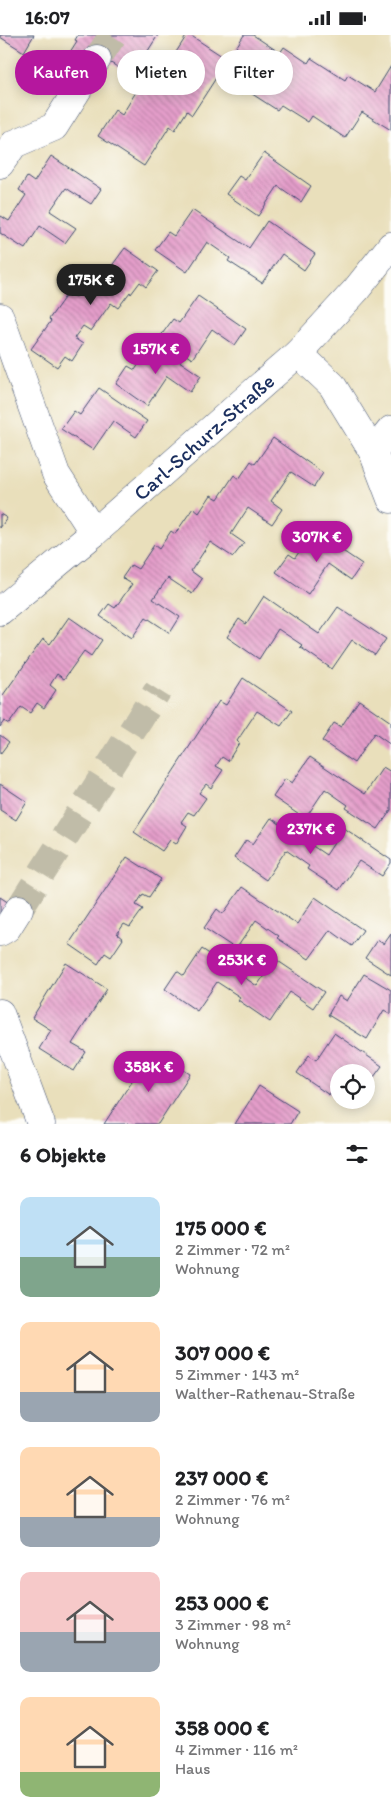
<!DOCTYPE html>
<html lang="de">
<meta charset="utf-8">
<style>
body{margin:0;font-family:Itim,sans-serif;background:#f6f6f6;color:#202124;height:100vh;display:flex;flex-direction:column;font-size:19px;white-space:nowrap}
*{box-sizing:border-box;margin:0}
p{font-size:16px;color:#757577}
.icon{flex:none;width:28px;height:28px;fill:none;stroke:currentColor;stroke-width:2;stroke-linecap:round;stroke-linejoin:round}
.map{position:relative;height:1089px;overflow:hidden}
.sheet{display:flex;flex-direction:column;background:#fff;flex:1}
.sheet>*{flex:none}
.guide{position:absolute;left:15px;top:15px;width:361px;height:45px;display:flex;gap:10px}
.controls{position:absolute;left:330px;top:1029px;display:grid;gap:10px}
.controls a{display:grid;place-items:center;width:45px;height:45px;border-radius:50%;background:#fff;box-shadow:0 2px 12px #0003;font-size:25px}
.price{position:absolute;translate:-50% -42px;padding:0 11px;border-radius:18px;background:#b5179e;color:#fff;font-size:16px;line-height:32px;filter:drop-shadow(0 1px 2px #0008)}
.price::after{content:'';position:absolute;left:50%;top:30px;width:15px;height:11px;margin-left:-8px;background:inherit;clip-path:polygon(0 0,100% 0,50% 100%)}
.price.active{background:#222;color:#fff}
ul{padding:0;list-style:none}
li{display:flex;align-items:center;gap:15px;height:125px;padding:0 20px}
li span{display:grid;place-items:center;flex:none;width:140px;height:100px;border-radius:10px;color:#555}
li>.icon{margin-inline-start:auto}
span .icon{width:60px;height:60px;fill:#fffc;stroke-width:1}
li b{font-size:21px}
h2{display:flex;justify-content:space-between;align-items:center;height:60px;padding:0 20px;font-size:21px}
.chip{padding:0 18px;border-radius:22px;background:#fff;box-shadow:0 2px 12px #0003;font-size:18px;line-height:45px}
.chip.active{background:#b5179e;color:#fff}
.status{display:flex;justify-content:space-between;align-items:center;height:35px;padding:0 25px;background:#fff;direction:ltr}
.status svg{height:14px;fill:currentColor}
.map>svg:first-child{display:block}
.building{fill:url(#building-back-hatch)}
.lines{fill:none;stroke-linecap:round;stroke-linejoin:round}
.minor-tunnel{stroke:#c0bca8;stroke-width:28;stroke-dasharray:28 14;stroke-linecap:butt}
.minor-casing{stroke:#3a496c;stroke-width:29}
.minor{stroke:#fff;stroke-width:28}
.labels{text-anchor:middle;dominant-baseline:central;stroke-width:4;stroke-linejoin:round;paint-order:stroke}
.street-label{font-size:21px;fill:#1b2f5e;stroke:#fdfcf7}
</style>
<div class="status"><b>16:07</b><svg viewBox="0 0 49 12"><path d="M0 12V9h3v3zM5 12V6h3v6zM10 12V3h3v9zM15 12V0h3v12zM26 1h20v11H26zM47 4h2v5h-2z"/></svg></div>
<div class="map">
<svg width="391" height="1089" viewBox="0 0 391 1089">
<defs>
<pattern id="building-back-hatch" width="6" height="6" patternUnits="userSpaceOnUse" patternTransform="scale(1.25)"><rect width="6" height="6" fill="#e59eca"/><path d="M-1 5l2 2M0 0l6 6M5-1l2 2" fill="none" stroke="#b981a7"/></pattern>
</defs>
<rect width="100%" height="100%" fill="#fdfcf7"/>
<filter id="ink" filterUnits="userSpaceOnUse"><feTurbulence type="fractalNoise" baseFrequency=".02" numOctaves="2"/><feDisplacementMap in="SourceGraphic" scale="10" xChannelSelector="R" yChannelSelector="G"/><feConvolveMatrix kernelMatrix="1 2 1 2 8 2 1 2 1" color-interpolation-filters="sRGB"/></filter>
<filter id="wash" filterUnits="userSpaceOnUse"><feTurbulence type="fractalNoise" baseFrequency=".0096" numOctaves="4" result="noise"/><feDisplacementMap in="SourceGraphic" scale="20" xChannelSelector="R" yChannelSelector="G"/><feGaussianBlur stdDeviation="1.12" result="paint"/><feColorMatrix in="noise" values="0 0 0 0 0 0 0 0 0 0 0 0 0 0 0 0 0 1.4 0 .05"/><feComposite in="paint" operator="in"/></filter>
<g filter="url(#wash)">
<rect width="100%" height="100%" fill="#e9dfbb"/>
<g id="blocks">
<g class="building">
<polygon points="0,0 34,0 24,17 0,2"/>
<polygon points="78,0 158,0 132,41 88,14 74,35 63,28 77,6 75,5"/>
<polygon points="187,0 190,0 228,25 244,0 253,0 280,18 284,12 308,28 311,23 345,45 348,40 375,57 391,31 391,95 362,77 345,103 312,81 308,87 281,70 277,75 246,55 242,60 216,43 192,80 187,76 175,95 170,91 144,131 98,101 115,75 122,80 142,47 147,50 160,29 166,33"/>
<polygon points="264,118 311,151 301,167 278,151 258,181 226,159 239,141 245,145"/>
<polygon points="51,121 101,154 91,169 66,153 50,176 76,193 65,208 40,191 25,214 0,198 0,183 1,181 9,186 26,160 19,155 27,142 34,147"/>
<polygon points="192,175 249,213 267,186 315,219 304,235 282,219 262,248 228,226 230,223 207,207 187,237 155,215 168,197 174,201"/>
<polygon points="125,213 158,236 146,252 140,247 131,259 130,257 118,273 111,268 91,296 83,291 74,303 83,309 72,326 65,321 57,332 31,314 51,286 49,284 69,256 76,262 97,234 105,240"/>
<polygon points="198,261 246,294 235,310 212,294 192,324 160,302 173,284 179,288"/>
<polygon points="153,308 201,341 190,357 167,341 147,371 116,349 128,331 135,335"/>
<polygon points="99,353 147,386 136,402 113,386 93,415 61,394 74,376 80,380"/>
<polygon points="273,403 323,438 314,452 291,437 271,466 282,474 272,489 248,473 231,499 244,508 233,522 210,507 191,536 202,544 192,559 168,543 153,564 180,582 170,598 146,582 132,603 100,581 109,569 115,573 132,549 122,543 131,530 138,534 154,510 159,514 171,496 175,499 193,473 199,478 211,460 218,464 234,440 239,444 251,426 255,429"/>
<polygon points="0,479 7,483 0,493"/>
<polygon points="313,496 362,529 351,545 328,529 308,559 276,537 289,519 295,523"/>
<polygon points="264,561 319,599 338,572 386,604 375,620 352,605 332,634 300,612 302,610 278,594 259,624 227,602 239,584 246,589"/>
<polygon points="69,582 102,605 91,621 84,616 64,644 57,639 50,650 56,655 44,673 37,668 30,678 21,672 9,689 4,686 0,692 0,657 3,660 43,604 50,609"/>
<polygon points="243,643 292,676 281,691 257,676 237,706 239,708 228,726 222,722 216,731 223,735 211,753 206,749 199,758 206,763 194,780 188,777 181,787 187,791 176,809 170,805 162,816 134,797 219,666 226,670"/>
<polygon points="359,665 391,687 391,710 374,698 354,728 322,706 334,688 341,692"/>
<polygon points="0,700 9,707 0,719"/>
<polygon points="310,722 365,759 383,732 391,737 391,775 378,794 346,773 348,770 325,754 305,784 273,762 285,744 292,748"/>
<polygon points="0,749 27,767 16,785 0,775"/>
<polygon points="271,783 326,820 344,793 391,825 391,828 382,841 359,826 339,855 307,834 309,831 286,815 266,845 234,823 246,805 253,809"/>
<polygon points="127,822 161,844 149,862 143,859 136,870 143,874 130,892 124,889 117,899 123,904 111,922 105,918 98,929 69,909"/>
<polygon points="242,852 297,889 315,862 363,895 352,911 330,895 309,924 277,903 279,901 256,885 236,914 204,893 217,874 223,879"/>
<polygon points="0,862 9,868 0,881"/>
<polygon points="391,899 391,940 365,923 377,905 384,909"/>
<polygon points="202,914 257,951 275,924 324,957 313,973 290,957 270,987 238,965 240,962 217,947 197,976 165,954 177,936 184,941"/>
<polygon points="66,928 107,954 72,1009 86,1017 74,1036 39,1014 51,995 32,983"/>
<polygon points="364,939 391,955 391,979 384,975 367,1004 328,980 339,961 347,966"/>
<polygon points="334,998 382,1031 371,1046 366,1043 366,1038 359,1038 348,1031 344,1038 339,1038 339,1045 329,1060 297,1038 309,1020 316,1025"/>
<polygon points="152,1015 190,1039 158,1089 104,1089"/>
<polygon points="259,1051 298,1076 290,1089 235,1089"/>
</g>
</g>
</g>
<g filter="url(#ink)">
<use href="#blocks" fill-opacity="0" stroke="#3a496c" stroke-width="1"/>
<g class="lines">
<g class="minor-tunnel">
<polyline points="97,24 113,0"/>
<polyline points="19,874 158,655"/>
</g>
<defs>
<g id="minor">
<polyline points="0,129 14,109 54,92 97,24"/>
<polyline points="0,282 56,439 94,498"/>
<polyline points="298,318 332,350 373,417 391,464"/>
<polyline points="373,417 391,395"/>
<path id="s1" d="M0 576 94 498 298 318 356 255 391 211"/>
<polyline points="0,897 7,893 19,874"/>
<polyline points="0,978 41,1089"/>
</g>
</defs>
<use href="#minor" class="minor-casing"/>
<use href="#minor" class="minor"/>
</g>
</g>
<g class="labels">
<g class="street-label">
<text stroke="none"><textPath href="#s1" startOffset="268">Carl-Schurz-Straße</textPath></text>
</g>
</g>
</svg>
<div class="controls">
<a><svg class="icon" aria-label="locate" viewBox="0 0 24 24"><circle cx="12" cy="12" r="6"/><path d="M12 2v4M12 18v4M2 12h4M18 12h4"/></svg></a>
</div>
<b class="price active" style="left:91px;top:271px">175K €</b>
<b class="price" style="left:156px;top:340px">157K €</b>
<b class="price" style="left:317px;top:528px">307K €</b>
<b class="price" style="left:311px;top:820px">237K €</b>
<b class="price" style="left:242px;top:951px">253K €</b>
<b class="price" style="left:149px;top:1058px">358K €</b>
<div class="guide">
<a class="chip active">Kaufen</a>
<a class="chip">Mieten</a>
<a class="chip">Filter</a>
</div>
</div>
<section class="sheet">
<h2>6 Objekte<svg class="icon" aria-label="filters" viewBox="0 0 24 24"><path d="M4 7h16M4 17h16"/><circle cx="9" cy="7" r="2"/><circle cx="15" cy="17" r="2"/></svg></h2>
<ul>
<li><span style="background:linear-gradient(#bfe0f5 60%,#7fa58c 0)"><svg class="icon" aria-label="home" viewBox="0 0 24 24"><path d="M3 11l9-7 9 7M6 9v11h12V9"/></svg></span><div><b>175 000 €</b><p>2 Zimmer · 72 m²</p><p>Wohnung</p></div></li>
<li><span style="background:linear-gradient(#ffd9b3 70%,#9aa5b1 0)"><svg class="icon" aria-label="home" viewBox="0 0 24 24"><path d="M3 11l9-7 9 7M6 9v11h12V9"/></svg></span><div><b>307 000 €</b><p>5 Zimmer · 143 m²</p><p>Walther-Rathenau-Straße</p></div></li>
<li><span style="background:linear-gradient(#ffd9b3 70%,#9aa5b1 0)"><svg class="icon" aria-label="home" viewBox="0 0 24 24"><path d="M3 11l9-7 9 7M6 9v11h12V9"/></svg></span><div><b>237 000 €</b><p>2 Zimmer · 76 m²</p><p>Wohnung</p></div></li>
<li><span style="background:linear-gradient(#f6c9c9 60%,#9aa5b1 0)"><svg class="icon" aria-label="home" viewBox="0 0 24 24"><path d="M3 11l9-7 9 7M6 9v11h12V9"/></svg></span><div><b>253 000 €</b><p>3 Zimmer · 98 m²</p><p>Wohnung</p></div></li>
<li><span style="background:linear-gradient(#ffd9b3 75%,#8fb573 0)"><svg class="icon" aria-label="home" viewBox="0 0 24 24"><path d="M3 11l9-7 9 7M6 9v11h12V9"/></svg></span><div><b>358 000 €</b><p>4 Zimmer · 116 m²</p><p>Haus</p></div></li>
</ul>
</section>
